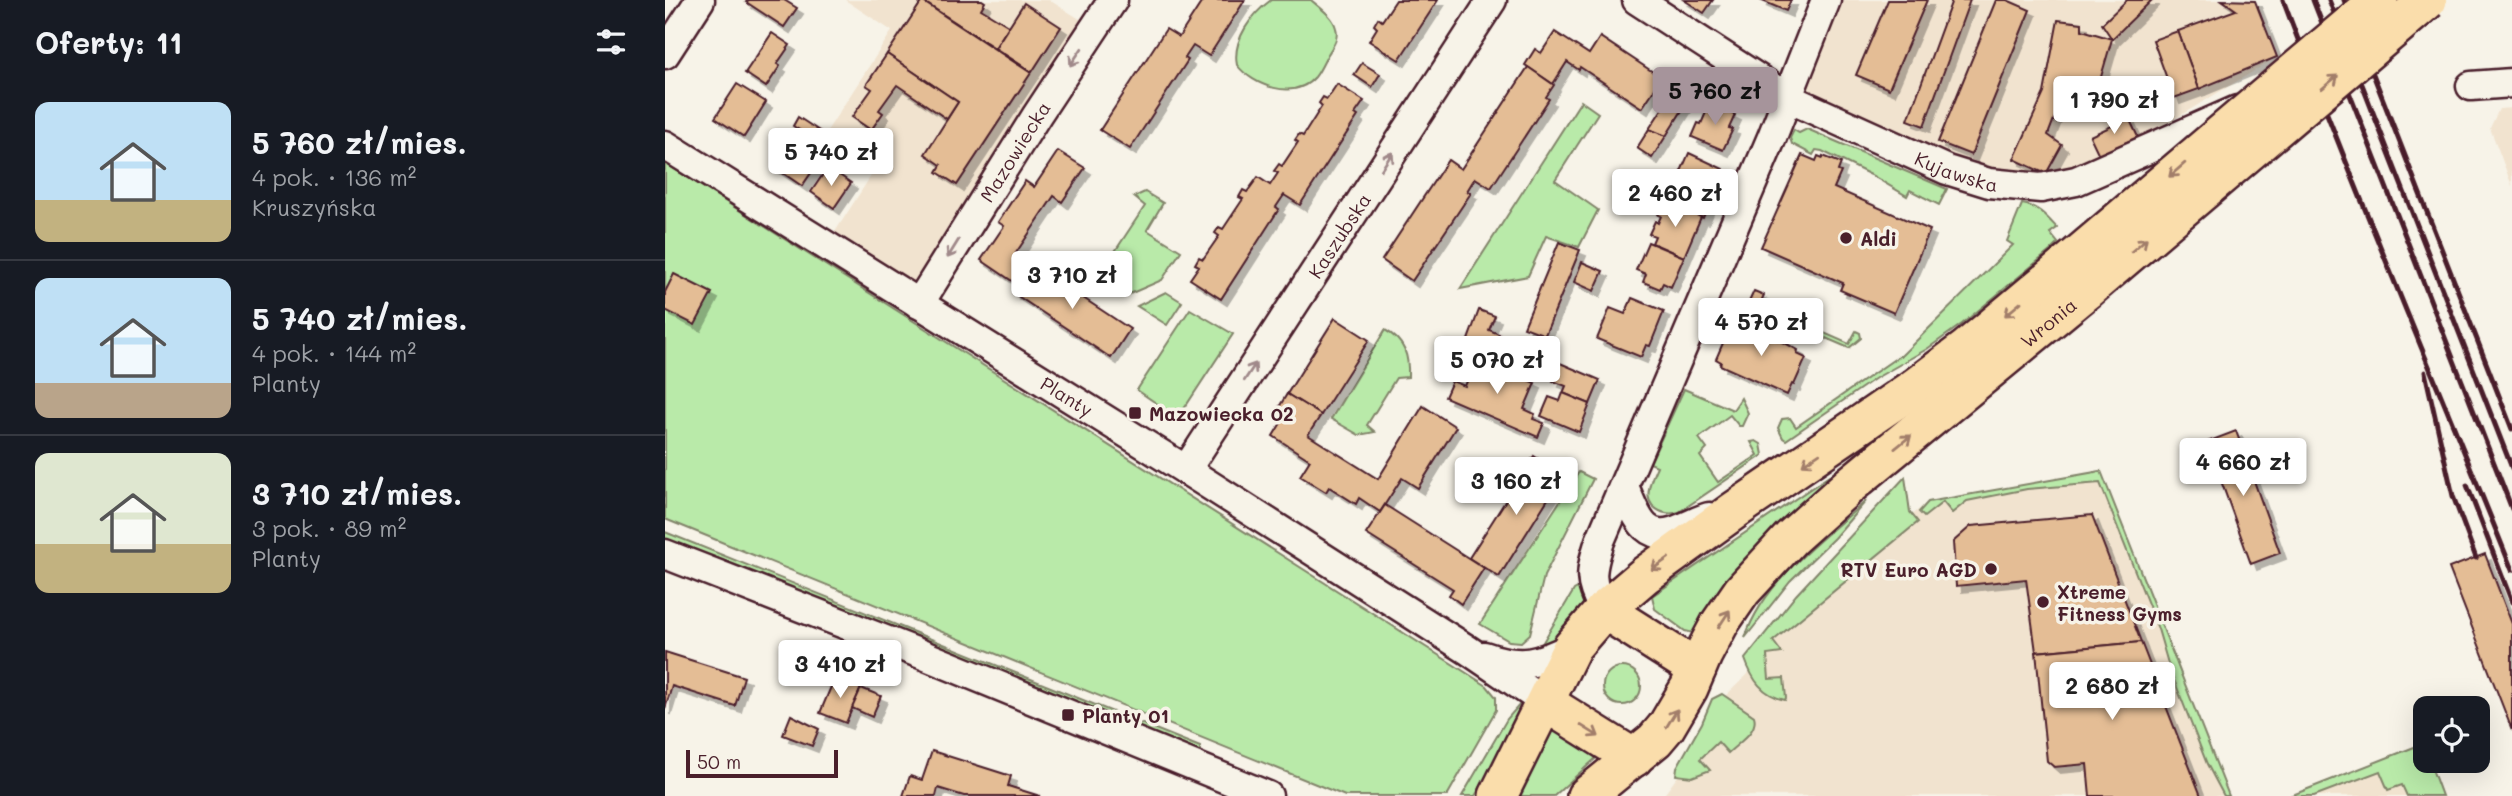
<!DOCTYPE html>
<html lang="pl">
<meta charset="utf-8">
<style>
body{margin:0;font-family:Mali,sans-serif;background:#242831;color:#f1f3f6;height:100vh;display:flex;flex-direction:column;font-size:26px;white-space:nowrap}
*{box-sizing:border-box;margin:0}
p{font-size:23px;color:#9ea1a6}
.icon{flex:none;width:38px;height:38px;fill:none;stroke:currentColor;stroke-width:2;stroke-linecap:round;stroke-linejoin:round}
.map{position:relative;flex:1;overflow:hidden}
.details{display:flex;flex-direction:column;background:#171b24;width:665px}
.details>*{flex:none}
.buttons{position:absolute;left:1748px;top:696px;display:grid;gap:14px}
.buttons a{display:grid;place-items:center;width:77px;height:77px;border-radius:14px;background:#171b24;box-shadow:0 7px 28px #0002;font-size:35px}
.scale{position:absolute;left:21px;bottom:18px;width:152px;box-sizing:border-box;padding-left:7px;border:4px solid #4a1f2b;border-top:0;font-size:19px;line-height:24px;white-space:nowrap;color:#4a1f2b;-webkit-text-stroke:5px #f7f3e8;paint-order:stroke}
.price{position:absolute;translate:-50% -60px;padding:0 16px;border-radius:7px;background:#fff;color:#222;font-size:23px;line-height:46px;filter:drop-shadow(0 2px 4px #0008)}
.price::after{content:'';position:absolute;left:50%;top:42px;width:21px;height:16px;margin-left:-10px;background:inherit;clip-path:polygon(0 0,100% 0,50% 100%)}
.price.on{background:#a6949b;color:#111}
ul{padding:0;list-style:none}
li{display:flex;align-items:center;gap:21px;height:175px;padding:0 35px}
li+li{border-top:2px solid #363941}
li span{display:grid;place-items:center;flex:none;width:196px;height:140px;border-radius:14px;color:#555}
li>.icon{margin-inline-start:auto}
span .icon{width:84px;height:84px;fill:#fffc;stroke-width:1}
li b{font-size:30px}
h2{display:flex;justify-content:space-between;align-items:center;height:84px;padding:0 35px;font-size:30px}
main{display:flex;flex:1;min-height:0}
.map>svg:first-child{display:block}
.built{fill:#f1e3cf}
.green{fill:#b9eaa9;stroke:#82846a;stroke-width:2}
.building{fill:#e4bd95;stroke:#4a1f2b;stroke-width:2;filter:url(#shadow)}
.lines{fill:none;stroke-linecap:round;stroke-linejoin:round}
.minor-casing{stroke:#4a1f2b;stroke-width:33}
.major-casing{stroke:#4a1f2b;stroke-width:42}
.minor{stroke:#f7f3e8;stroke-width:28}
.major{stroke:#faddab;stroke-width:37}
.rail{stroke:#4a1f2b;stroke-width:5}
.major-bridge-casing{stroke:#4a1f2b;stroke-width:42;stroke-linecap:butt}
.major-bridge{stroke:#faddab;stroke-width:37}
.oneway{stroke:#a0898a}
.oneway2{stroke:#a27e6b}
.poi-dot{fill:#4a1f2b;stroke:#f7f3e8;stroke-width:2.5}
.labels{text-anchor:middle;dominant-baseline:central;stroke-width:7;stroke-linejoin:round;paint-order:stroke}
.street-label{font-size:19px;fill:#4a1f2b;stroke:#f7f3e8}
.poi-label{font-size:19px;font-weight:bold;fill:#4a1f2b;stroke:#f7f3e8;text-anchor:start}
</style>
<main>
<section class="details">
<h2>Oferty: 11<svg class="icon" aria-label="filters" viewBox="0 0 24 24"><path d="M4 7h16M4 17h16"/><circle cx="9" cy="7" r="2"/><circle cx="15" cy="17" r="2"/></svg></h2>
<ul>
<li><span style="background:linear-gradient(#bfe0f5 70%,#c2b280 0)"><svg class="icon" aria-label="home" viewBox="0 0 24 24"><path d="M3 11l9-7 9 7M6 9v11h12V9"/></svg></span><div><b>5 760 zł/mies.</b><p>4 pok. · 136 m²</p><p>Kruszyńska</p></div></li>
<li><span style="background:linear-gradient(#bfe0f5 75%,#b9a48a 0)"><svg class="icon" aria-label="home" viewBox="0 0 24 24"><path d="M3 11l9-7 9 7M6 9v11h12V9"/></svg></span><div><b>5 740 zł/mies.</b><p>4 pok. · 144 m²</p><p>Planty</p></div></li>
<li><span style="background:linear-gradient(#dfe7d0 65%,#c2b280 0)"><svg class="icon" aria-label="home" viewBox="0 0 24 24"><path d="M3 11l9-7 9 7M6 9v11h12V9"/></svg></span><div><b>3 710 zł/mies.</b><p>3 pok. · 89 m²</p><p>Planty</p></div></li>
</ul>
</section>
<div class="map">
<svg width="1847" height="796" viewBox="0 0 1847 796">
<defs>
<filter id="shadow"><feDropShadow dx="6" dy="6" stdDeviation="0" flood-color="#0004"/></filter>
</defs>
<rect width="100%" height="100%" fill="#f7f3e8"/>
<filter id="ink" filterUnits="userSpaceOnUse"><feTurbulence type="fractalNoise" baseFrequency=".0143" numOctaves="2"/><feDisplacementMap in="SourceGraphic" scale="14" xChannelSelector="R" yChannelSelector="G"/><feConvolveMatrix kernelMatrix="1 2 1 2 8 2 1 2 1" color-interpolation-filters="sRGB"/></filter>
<g filter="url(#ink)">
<g class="built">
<polygon points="180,0 384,0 431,29 262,295 168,235 211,168 160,134 227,31"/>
<polygon points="1169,0 1590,0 1612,57 1435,164 1381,179 1323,173 1135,96"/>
<polygon points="1847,108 1847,186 1825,128 1834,109"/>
<polygon points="1436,471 1564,796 998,796 1013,776 1055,701 1082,675 1132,597 1183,568 1263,502"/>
<polygon points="1757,744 1760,761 1764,761 1777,796 1625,796"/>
</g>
<g class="green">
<path d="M606 0H646C655 8 668 16 671 28 674 38 668 46 663 54 659 61 655 71 650 77 629 101 588 86 572 65 567 40 587 14 606 0Z"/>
<polygon points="916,101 933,113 890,180 933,210 914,247 881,236 863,276 795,289"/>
<polygon points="1142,129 1282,189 1274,205 1245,190 1242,196 1206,175 1157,151 1151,150 1148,155 1127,144 1125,138 1129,130 1134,133"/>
<polygon points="0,163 822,686 831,697 831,710 782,796 680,796 0,519"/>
<polygon points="480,192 498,203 482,230 516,251 497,280 460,296 420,271 424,264 437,271 480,206 469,197"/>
<path d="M1357 204C1373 206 1381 216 1392 228L1385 233 1393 243 1385 251 1297 324 1262 349 1211 378 1121 440 1118 438 1113 428 1117 419 1125 418 1131 427 1234 356H1236L1348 245 1342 241Z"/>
<polygon points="1439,252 1033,634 1020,631 990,609 987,596 1167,474"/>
<polygon points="501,292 517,302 502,325 472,306"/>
<polygon points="1095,305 1184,344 1191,331 1195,333 1196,338 1184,348 1093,309"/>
<polygon points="525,309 568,334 513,418 472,390"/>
<path d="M720 330C740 341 744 356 743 377L731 378 702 425 710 432 694 435 666 419Z"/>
<path d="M1019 389 1068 410 1076 398 1083 413 1077 426H1074L1065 415 1034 438 1042 449 1035 456 1053 482 1093 455 1086 442 1091 441 1096 444 1098 455 1014 512C998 517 980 507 984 489 985 481 989 473 992 466L985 463Z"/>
<polygon points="1436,471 1564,796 1559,796 1542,764 1504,667 1493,629 1435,483 1362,489 1302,501 1287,513 1278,502 1259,517 1254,512 1263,502"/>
<polygon points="914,472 928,479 879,576 865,634 856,642 844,641 815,624"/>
<path d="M1240 477 1245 512 1253 522 1108 641 1117 653 1102 655 1104 679 1119 678 1121 698 1120 700C1097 695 1087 679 1080 659L1131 595Z"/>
<path d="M1201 501 1169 538 1125 581 1080 638C1098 582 1158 538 1201 501Z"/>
<polygon points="0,532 535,747 535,755 0,542"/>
<polygon points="918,585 925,603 884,643 875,647 909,590"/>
<circle cx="957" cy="686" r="19"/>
<path d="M1057 694 1089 716C1094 731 1073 743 1063 753L1053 742 1035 759 1045 770 1027 777 1011 775 1012 767 1037 723 1047 699Z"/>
<polygon points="855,704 854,724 810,796 797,796 842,719"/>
<polygon points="889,718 940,750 889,796 848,796"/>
<polygon points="1757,744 1760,761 1764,761 1777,796 1742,796 1737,785 1723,790 1715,771 1649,796 1625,796"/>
</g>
<g class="building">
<polygon points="83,0 119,0 132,8 119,27 81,2"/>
<polygon points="256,0 317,0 320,2 316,9 344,26 330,48"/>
<polygon points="538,0 580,0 544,56 528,46 520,58 523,60 465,149 435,130 501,29 514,37"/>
<polygon points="731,0 773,0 734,60 704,41 712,28 709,25 713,18 717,21"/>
<polygon points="1019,0 1048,0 1039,13"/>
<polygon points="1095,0 1126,0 1121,11"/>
<polygon points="1223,0 1262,0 1224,89 1191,75"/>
<polygon points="1287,0 1305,0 1259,126 1243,120"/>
<polygon points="1331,0 1342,0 1365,10 1306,155 1273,142"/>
<polygon points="1462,0 1487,0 1447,39 1437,24"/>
<polygon points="1557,0 1590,1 1612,57 1534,89 1513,31 1571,10"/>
<polygon points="257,1 366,73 292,185 272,172 276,165 260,154 293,102 222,54"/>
<polygon points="359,3 396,27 367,72 330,48"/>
<polygon points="1393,20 1417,23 1417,30 1447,39 1429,101 1399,93 1383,135 1397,145 1381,174 1349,159 1379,93"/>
<polygon points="1513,31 1534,89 1509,98 1488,40"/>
<polygon points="890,32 924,54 935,37 997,78 977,108 915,67 914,70 902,62 888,84 860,65 870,49 876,53"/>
<polygon points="107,33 125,45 112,64 115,66 101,87 80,73"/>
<polygon points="222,54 293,102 282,119 232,85 214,110 218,113 206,130 187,117 207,89 201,85"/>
<polygon points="697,63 715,74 707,87 689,75"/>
<polygon points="863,67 889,85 881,97 884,99 826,188 810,178 802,191 806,193 747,281 717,260 783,160 796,169"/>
<polygon points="72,84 101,102 79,137 50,118"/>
<polygon points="672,84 699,101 690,114 693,116 635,205 619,195 611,207 614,209 556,299 525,279 534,266 530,264 534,257 538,259 554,236 550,233 554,227 558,229 578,199 574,197 578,190 582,192 593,177 605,185 613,173 609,171 614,164 617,166 633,142 630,140 634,134 638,136 657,106 654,103 658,97 662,99"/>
<polygon points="1009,91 1023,101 1001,136 984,129"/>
<polygon points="1045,103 1070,115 1064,128 1068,129 1058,150 1027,137 1033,123 1036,124"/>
<polygon points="133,117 165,138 160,146 128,126"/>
<polygon points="1464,118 1473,137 1434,155 1425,136"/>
<polygon points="984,129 1001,136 987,158 972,148"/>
<polygon points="127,141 155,160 137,186 109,167"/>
<polygon points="393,151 420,168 397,202 389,196 351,253 367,264 353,285 316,260 339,226 333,222 360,181 369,187"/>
<polygon points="1024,153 1058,169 1038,218 984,195 993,175 1011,183"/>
<polygon points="1137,155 1151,161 1153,156 1158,158 1158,156 1176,163 1173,171 1176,172 1169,188 1265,230 1229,313 1175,290 1178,283 1096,247"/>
<polygon points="163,167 186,183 169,208 146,192"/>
<polygon points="999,201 1036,217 1019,257 987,243 990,236 984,234 990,221 993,223 996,216 993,215"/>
<polygon points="894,242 915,250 880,335 859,327"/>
<polygon points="983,242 1019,257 1006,287 998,283 995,289 978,282 981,274 971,270"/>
<polygon points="917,262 938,271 929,291 909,282"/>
<polygon points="367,264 465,329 446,358 348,293"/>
<polygon points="9,274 47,293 30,325 0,310 0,292"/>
<polygon points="1089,291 1099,295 1093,308 1083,304"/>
<polygon points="967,298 999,311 985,346 981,345 976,357 932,339 945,308 960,314"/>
<polygon points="814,310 830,316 824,330 834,334 828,350 803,340"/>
<polygon points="670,318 704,340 656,415 622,394"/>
<polygon points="1067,322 1122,344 1133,350 1132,354 1141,358 1129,385 1127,384 1122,395 1055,365 1056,362 1051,359"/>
<polygon points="852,346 885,361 880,373 847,358"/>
<polygon points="812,358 870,383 859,409 870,414 868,419 879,423 873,437 780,397 787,381 800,386"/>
<polygon points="895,363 935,380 925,404 898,393 901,386 888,381"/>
<polygon points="898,393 925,404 914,432 876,416 884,397 895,401"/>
<polygon points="622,394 656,415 643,435 713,479 758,406 791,427 753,488 737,478 715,512 694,498 691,504 664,487 661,492 635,476 645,460 608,436 619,418 611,412"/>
<polygon points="1571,431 1615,553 1586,564 1542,442"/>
<polygon points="869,456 898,475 834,577 804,558"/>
<polygon points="720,505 819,568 796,604 784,595 788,589 701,534"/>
<polygon points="1427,515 1476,642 1371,652 1361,579 1291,586 1288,542 1306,526"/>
<polygon points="1820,554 1847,624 1847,730 1784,568"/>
<polygon points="1476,642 1536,796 1425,796 1422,764 1389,767 1382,761 1371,652"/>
<polygon points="0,652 79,677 70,706 7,686 0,709"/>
<polygon points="170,677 196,688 181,723 155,713"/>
<polygon points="196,688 216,696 207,717 187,708"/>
<polygon points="126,715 154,729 147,746 118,735"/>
<polygon points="267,751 346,776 343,786 375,796 299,796 273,788 271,796 238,796 245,776 257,780"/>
</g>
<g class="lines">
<defs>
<g id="minor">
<path id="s1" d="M972 0 1123 98 1282 170 1324 183 1376 188 1411 181 1572 110"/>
<polyline points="0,54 35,0"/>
<polyline points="1806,86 1847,83"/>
<path id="s2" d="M0 145 521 470 803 650 881 703"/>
<path id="s3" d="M254 304 372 115 448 0"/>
<path id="s4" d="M521 470 827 0"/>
<path d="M959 486C971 515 979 546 1017 528 1027 524 1034 520 1044 517"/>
<polyline points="0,554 256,654 603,796"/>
<path d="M939 610C923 582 925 571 935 541L1107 137 1161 0"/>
<path d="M819 656C855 669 874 664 907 647"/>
</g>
<g id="major">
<polyline points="939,610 1032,669"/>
<polyline points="881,703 969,758"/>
<polyline points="833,796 907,647 939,610 980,575 1070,510 1250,387 1302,348 1400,266"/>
<path id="s5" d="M921 796 990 740 1001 727 1024 688 1038 655 1055 623 1077 591 1126 538 1185 485 1422 290"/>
</g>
</defs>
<use href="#minor" class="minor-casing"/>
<use href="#major" class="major-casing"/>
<use href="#minor" class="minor"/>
<use href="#major" class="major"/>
<g class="rail">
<path d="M1618 0C1690 192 1771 380 1847 570"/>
<polyline points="1648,0 1847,509"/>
<polyline points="1664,0 1847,468"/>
<polyline points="1679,0 1847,429"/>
<polyline points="1760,372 1788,496 1811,558"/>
<polyline points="1802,485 1847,602"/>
</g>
<defs>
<g id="major-bridge">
<polyline points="1400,266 1714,0"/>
<polyline points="1422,290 1763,0"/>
</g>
</defs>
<use href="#major-bridge" class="major-bridge-casing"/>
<use href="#major-bridge" class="major-bridge"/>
</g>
<defs><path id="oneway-shaft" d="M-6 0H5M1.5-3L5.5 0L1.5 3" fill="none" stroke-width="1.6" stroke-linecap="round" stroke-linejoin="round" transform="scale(1.75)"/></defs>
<g class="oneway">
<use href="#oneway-shaft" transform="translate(411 57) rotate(124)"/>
<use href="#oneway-shaft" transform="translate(722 161) rotate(-57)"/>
<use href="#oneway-shaft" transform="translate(288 249) rotate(122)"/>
<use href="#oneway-shaft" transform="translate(585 372) rotate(-57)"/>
</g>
<g class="oneway2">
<use href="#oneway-shaft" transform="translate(1665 82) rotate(-40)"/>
<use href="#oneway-shaft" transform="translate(1512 170) rotate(139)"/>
<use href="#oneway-shaft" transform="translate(1474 245) rotate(-41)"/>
<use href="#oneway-shaft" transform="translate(1348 309) rotate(140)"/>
<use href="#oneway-shaft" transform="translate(1238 442) rotate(-39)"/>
<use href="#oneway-shaft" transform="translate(1146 459) rotate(146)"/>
<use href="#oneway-shaft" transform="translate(995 564) rotate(145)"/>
<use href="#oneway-shaft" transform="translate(1059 619) rotate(-57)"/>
<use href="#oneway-shaft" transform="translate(1007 718) rotate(-58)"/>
<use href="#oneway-shaft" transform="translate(925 731) rotate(32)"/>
</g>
</g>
<g class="poi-dot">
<circle cx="1181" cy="238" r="7"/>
<rect x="463" y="406" width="14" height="14" rx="3.5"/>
<circle cx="1326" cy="569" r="7"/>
<circle cx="1378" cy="602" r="7"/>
<rect x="396" y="708" width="14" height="14" rx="3.5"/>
</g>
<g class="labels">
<g class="street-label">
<text stroke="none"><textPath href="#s3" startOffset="180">Mazowiecka</textPath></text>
<text stroke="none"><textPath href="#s1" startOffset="364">Kujawska</textPath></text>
<text stroke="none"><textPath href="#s4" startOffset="280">Kaszubska</textPath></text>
<text stroke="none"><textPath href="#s5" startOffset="670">Wronia</textPath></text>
<text stroke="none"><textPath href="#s2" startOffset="474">Planty</textPath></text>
</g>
<g class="poi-label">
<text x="1195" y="238">Aldi</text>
<text x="484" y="413">Mazowiecka 02</text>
<text x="1312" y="569" text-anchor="end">RTV Euro AGD</text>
<text x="1392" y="591">Xtreme<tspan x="1392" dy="22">Fitness Gyms</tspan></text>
<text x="417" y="715">Planty 01</text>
</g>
</g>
</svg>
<div class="buttons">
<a><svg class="icon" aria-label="locate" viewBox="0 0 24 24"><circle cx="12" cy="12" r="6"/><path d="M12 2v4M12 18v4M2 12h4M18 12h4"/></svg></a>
</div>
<div class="scale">50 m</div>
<b class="price on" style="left:1050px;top:127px">5 760 zł</b>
<b class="price" style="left:1449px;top:136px">1 790 zł</b>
<b class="price" style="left:166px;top:188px">5 740 zł</b>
<b class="price" style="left:1010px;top:229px">2 460 zł</b>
<b class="price" style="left:407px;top:311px">3 710 zł</b>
<b class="price" style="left:1096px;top:358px">4 570 zł</b>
<b class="price" style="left:832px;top:396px">5 070 zł</b>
<b class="price" style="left:1578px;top:498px">4 660 zł</b>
<b class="price" style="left:851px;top:517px">3 160 zł</b>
<b class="price" style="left:175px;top:700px">3 410 zł</b>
<b class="price" style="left:1447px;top:722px">2 680 zł</b>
</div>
</main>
